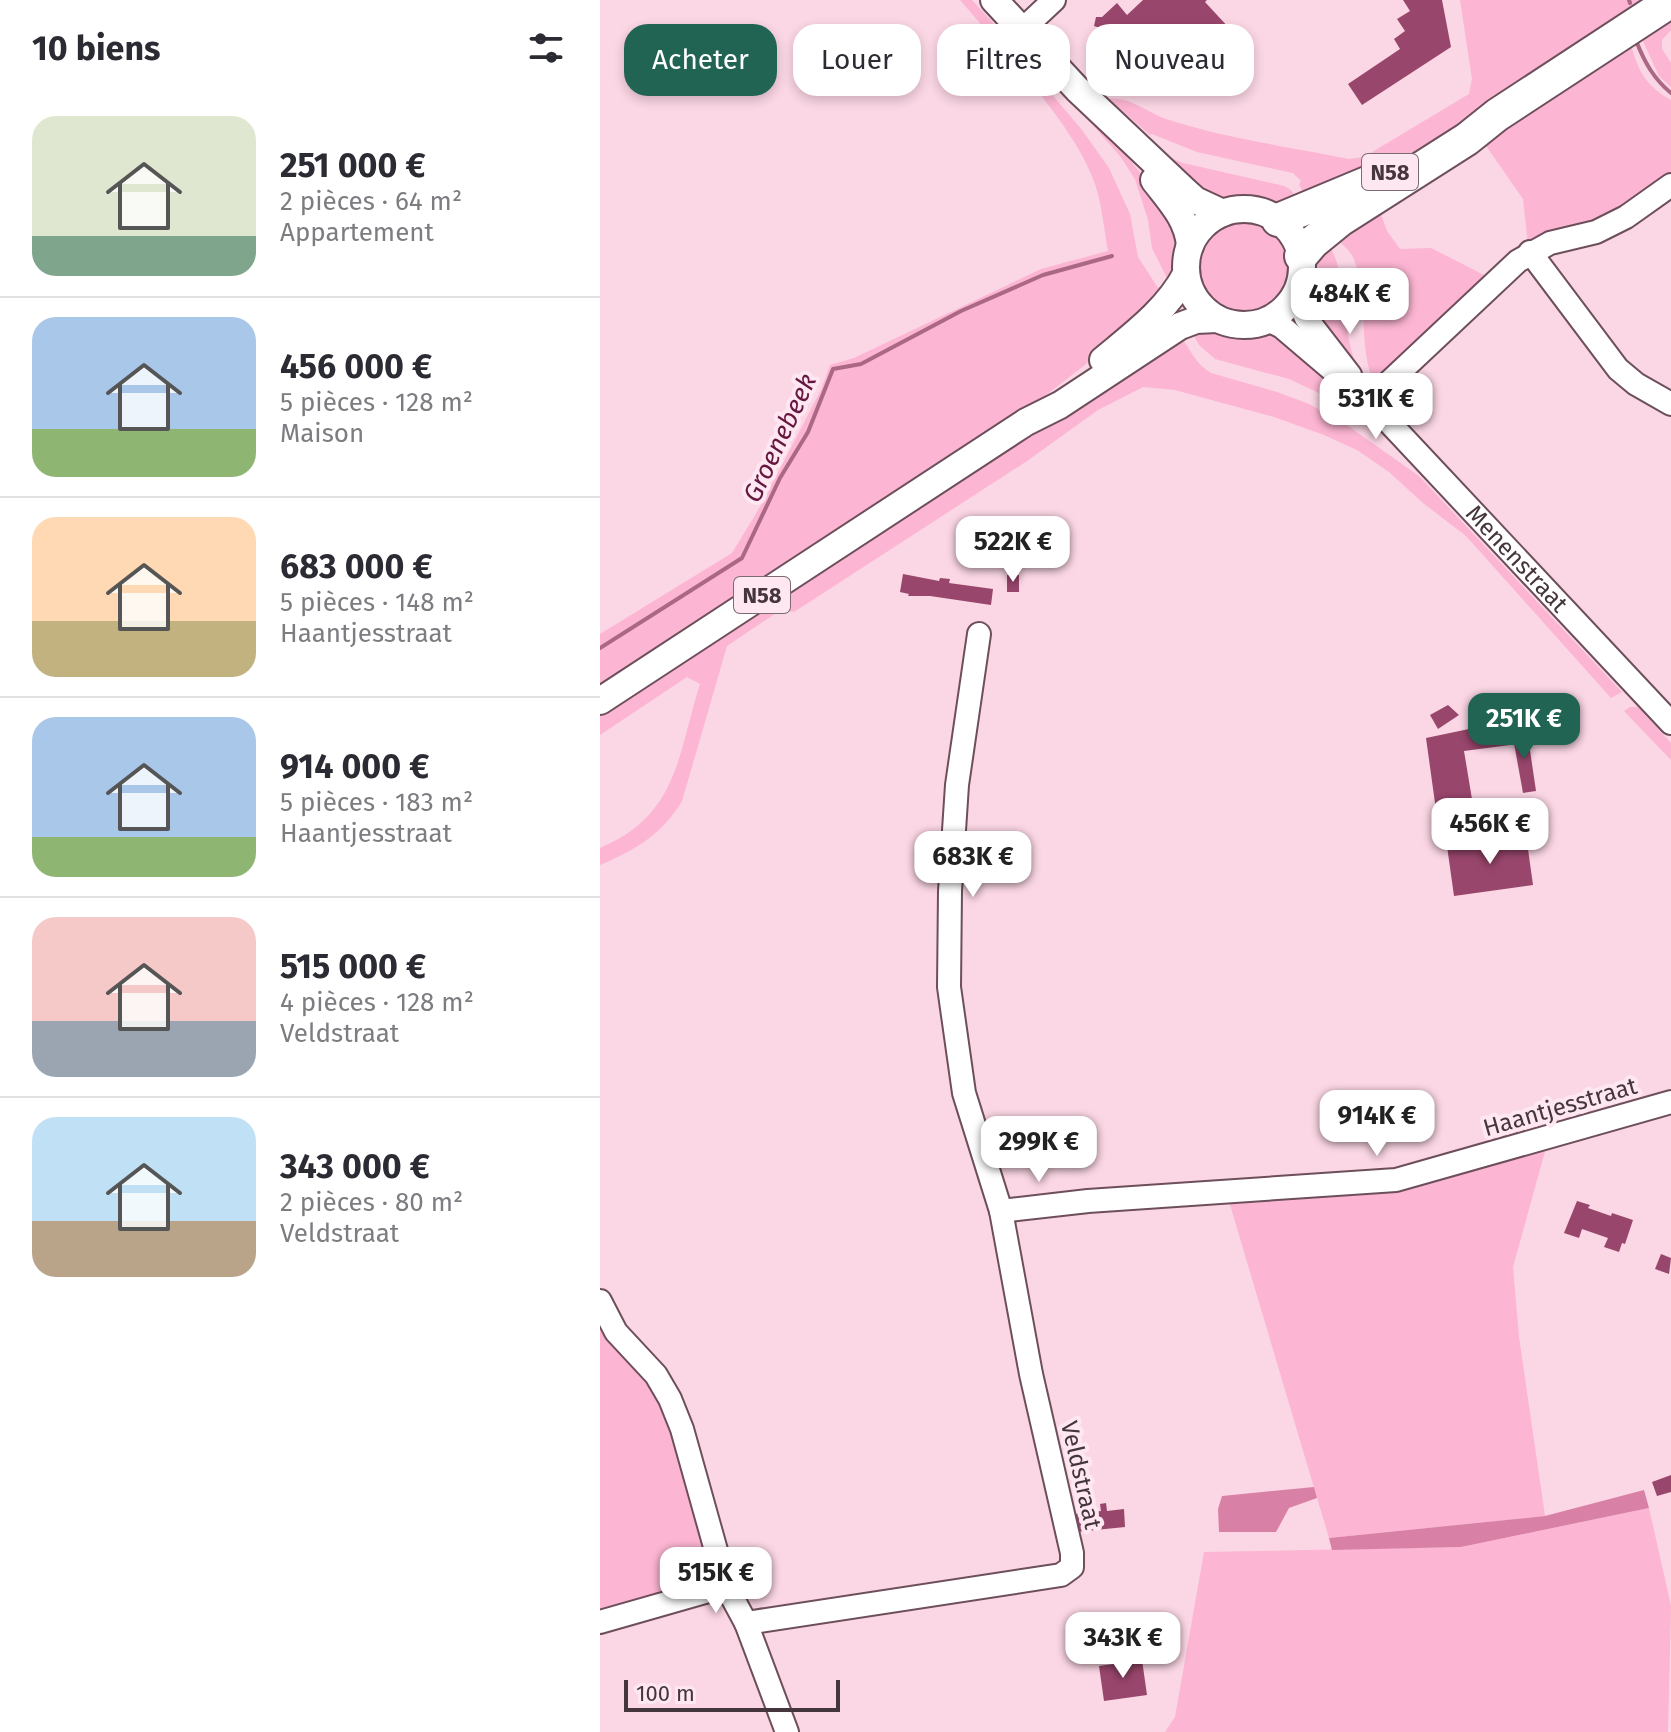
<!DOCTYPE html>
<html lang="fr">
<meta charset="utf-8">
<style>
body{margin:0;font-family:"Fira Sans",sans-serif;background:#f7f7f7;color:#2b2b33;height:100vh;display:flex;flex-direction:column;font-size:30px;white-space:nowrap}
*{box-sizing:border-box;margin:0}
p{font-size:26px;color:#7c7c81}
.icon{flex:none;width:44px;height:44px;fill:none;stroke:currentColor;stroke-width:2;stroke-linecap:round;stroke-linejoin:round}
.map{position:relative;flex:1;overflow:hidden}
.panel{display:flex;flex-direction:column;background:#fff;width:600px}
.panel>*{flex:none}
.guide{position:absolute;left:24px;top:24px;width:760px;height:72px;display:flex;gap:16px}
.scale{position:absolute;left:24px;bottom:20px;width:216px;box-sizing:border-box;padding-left:8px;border:4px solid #44363c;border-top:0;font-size:22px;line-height:28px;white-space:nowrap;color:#44363c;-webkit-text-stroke:6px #fee7f0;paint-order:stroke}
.price{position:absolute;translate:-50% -68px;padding:0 18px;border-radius:16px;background:#fff;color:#222;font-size:26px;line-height:52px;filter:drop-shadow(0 2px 4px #0008)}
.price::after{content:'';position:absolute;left:50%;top:48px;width:24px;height:18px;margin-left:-12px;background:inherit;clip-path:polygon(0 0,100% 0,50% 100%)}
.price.selected{background:#226453;color:#fff}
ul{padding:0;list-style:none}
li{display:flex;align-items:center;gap:24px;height:200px;padding:0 32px}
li+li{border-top:2px solid #e1e1e2}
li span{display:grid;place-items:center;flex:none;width:224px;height:160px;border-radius:24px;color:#555}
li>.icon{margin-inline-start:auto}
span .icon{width:96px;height:96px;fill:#fffc;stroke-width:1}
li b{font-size:34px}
h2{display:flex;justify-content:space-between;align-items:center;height:96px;padding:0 32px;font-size:34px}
.tag{padding:0 28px;border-radius:24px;background:#fff;box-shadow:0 4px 12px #0003;font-size:28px;line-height:72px}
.tag.selected{background:#226453;color:#fff}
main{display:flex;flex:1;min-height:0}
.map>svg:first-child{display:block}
.green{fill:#fcb5d2}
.forest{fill:#d980a6}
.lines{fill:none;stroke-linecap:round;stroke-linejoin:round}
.stream{stroke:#aa6884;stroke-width:4}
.building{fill:#99466c}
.minor-casing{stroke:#6d4f5b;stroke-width:26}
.major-casing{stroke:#6d4f5b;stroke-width:30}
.highway-casing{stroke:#6d4f5b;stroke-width:36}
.minor{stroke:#fff;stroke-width:22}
.major{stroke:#fff;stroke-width:26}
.highway{stroke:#fff;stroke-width:32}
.labels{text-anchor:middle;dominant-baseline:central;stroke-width:8;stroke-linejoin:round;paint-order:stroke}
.shield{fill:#fee7f0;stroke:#7c6b72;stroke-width:2}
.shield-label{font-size:22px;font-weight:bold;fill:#44363c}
.street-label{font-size:24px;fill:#44363c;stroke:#fee7f0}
.water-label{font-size:26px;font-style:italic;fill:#661740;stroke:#fee7f0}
</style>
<main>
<section class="panel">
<h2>10 biens<svg class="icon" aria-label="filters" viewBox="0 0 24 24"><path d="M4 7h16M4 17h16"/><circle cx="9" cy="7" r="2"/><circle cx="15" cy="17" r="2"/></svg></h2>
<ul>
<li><span style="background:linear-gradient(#dfe7d0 75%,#7fa58c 0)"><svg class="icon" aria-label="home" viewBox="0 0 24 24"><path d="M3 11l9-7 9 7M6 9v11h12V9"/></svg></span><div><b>251 000 €</b><p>2 pièces · 64 m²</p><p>Appartement</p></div></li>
<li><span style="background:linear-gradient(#a9c7e8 70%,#8fb573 0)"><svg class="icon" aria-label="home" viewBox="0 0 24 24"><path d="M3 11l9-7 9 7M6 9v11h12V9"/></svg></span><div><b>456 000 €</b><p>5 pièces · 128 m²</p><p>Maison</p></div></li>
<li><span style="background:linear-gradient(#ffd9b3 65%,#c2b280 0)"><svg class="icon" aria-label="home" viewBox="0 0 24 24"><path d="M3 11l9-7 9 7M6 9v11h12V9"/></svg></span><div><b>683 000 €</b><p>5 pièces · 148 m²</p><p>Haantjesstraat</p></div></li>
<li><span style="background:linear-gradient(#a9c7e8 75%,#8fb573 0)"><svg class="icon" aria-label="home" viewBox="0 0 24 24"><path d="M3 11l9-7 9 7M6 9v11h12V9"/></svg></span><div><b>914 000 €</b><p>5 pièces · 183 m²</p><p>Haantjesstraat</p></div></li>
<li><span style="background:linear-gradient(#f6c9c9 65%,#9aa5b1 0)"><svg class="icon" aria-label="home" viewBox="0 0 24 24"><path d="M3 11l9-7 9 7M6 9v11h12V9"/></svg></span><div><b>515 000 €</b><p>4 pièces · 128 m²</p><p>Veldstraat</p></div></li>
<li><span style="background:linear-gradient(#bfe0f5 65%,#b9a48a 0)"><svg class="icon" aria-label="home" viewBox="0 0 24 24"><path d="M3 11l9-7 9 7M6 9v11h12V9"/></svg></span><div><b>343 000 €</b><p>2 pièces · 80 m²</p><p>Veldstraat</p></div></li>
</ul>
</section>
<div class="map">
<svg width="1071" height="1732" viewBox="0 0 1071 1732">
<rect width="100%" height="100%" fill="#fbd6e4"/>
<g class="green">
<path d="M360 0H372L430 63 432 71 482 130 509 168 530 214 538 257 558 288 569 282 552 248 548 220 535 179 520 156 446 72 514 140 574 215 582 235 574 278 485 365 437 402 0 687V634L132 553 160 507 221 390 230 365 254 358 441 269 508 251C504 229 502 205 495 184 475 125 401 49 360 0Z"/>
<path d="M860 0H1053L870 121 795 163 733 191 679 209 647 200 616 202 558 153 583 163 684 186 691 190 698 200 705 195 699 185 701 181 693 173 597 152 552 134 550 135 509 99C529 96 547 112 566 119 625 138 688 147 749 159L764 157 869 94 872 79Z"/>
<path d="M1071 17V30L1062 40V49L1071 63V87L1059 76 1043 41 1031 45C1038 71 1047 87 1071 100V177L1035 207 928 244 923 199 882 140Z"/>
<path d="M780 212 787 231 800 249 831 248 888 277 777 384 774 383C757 344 770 297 753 257 749 249 742 245 736 238L728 244C752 281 738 333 760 372L758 374 707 311 710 267 717 246 763 216 765 219Z"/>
<circle cx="644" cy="267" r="48"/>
<path d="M622 328 640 332 668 331 702 352 807 452 805 454 757 414 732 399 689 379 615 359 599 345 593 334 583 340C593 354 596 364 611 373L677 392 709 404 741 421 819 476 1022 692 1011 698 866 536 823 503 789 472 757 450 724 435 674 417 575 390 543 387 498 410 427 461 194 612 182 609 127 646 82 801C62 834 36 850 0 865V848C78 815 77 757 100 684L87 677 0 735V713L579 336Z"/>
<polygon points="1030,707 1038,707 1071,743 1071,760 1024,711"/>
<polygon points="947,1144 913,1267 919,1337 945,1516 729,1538 628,1198"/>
<polygon points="0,1323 62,1396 118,1579 0,1616"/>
<polygon points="1049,1508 1071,1606 1068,1732 565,1732 575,1717 604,1552 861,1547"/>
</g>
<g class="forest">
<polygon points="714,1487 717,1498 689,1508 676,1532 619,1532 618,1509 622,1496"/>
<polygon points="1044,1490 1049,1508 861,1547 732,1550 729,1538 945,1516"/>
</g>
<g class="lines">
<g class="stream">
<polyline points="1029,0 1030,3"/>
<path d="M1037 43C1045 63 1054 79 1071 93"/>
<polyline points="0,648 142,558 180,478 208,432 233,369 261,364 361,311 443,275 512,256"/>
</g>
</g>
<g class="building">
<polygon points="543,0 607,0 605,2 631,30 574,83 546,53 533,64 500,28 494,26 496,17 502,17 517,3 527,15"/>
<polygon points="803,0 842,0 851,47 762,105 748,84 800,49 794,39 805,31 797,19 810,11"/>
<polygon points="360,539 370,540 370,557 360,556 361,549 357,549"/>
<polygon points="303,574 339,581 340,578 350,579 349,583 393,589 391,605 330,596 308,596 309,594 300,592"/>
<rect x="407" y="575" width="12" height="17"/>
<polygon points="848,705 859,715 838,729 830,715"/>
<polygon points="906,718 910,745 864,751 874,811 858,814 857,807 836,810 826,738 869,729 869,732 898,728 896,719"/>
<polygon points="927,730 936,791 923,793 912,732"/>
<polygon points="926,835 933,885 854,896 847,846"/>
<polygon points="977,1201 990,1205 988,1208 1011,1216 1012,1213 1033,1220 1025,1244 1022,1243 1019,1252 1004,1247 1008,1238 982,1229 979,1238 964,1233"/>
<polygon points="1061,1254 1071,1258 1069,1274 1055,1269"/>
<polygon points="1071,1475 1071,1492 1057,1496 1052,1482"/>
<polygon points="506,1503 507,1511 524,1509 525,1527 476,1532 474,1514 501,1511 500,1504"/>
<polygon points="542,1660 547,1695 504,1701 499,1666"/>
</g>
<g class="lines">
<defs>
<g id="minor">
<polyline points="422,30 454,0"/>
<polyline points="930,252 1018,369 1036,384 1071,404"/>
<polyline points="696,294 706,318 750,375"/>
<path id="s1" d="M668 320 682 327 769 401 1071 723"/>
<polyline points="769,401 918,261 950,243 996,232 1026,217 1071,185"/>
<polyline points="401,1211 488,1201 796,1180 1071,1102"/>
<polyline points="0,1301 16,1332 56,1375 70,1399 82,1429 126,1586 146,1623 187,1732"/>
<polyline points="0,1622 126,1586"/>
<polyline points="146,1623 461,1575 472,1567 472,1553 431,1374 401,1211 364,1093 349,987 350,891 357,785 379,634"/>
</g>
<g id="major">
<polyline points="394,0 477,89 585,191 595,200 623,213"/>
<path d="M554 180C570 201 588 219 590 246"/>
<circle cx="644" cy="267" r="58"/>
<path d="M503 360C533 335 568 309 586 274"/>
<polyline points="0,701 426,422 460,405 580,326 596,320 617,319"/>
</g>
<g id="highway">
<polyline points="678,220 774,180"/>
<polyline points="701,256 713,242 740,220 867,139 897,115 1071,1"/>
</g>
</defs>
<use href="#minor" class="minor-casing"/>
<use href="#major" class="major-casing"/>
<use href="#highway" class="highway-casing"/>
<use href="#minor" class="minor"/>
<use href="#major" class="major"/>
<use href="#highway" class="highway"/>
</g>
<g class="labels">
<g class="shield">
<rect x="762" y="154" width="56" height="36" rx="6"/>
<rect x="134" y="577" width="56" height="36" rx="6"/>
</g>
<g class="shield-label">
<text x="790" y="172">N58</text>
<text x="162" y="595">N58</text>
</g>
<g class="street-label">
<text stroke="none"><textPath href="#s1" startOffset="346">Menenstraat</textPath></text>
<text transform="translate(960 1107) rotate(-16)">Haantjesstraat</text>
<text transform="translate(481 1475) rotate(77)">Veldstraat</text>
</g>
<g class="water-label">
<text transform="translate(180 438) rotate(-65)">Groenebeek</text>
</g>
</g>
</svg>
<div class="scale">100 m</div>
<b class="price" style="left:750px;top:336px">484K €</b>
<b class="price" style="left:776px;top:441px">531K €</b>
<b class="price" style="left:413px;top:584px">522K €</b>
<b class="price selected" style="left:924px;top:761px">251K €</b>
<b class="price" style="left:890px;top:866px">456K €</b>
<b class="price" style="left:373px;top:899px">683K €</b>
<b class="price" style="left:777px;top:1158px">914K €</b>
<b class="price" style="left:439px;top:1184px">299K €</b>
<b class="price" style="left:116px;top:1615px">515K €</b>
<b class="price" style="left:523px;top:1680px">343K €</b>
<div class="guide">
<a class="tag selected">Acheter</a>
<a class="tag">Louer</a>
<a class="tag">Filtres</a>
<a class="tag">Nouveau</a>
</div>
</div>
</main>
